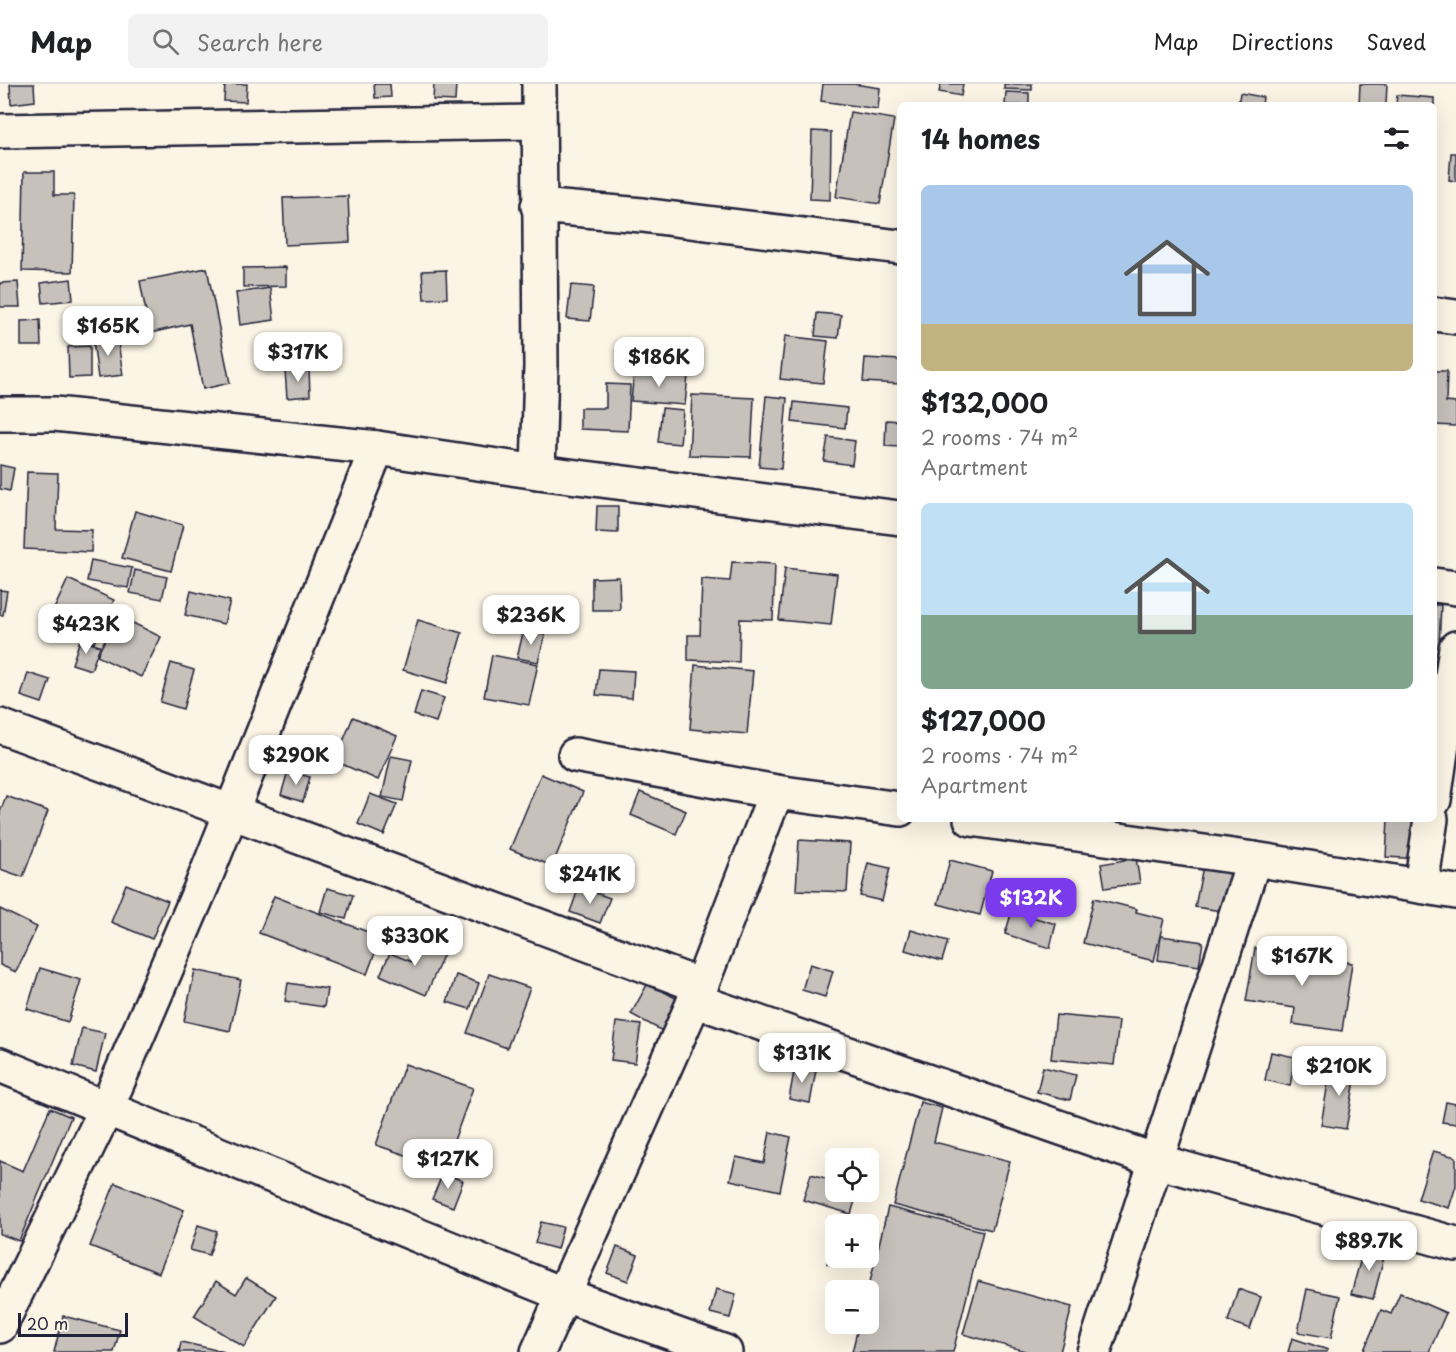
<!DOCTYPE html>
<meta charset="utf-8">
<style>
body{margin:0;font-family:"Playpen Sans",sans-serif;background:#f2f2f2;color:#202124;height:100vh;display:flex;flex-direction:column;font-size:22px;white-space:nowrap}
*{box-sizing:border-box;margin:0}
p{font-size:20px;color:#757577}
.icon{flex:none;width:33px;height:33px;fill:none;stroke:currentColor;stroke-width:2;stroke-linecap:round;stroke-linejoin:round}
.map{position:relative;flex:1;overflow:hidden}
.side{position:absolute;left:897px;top:18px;width:540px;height:720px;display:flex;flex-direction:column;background:#fff;border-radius:9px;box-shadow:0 6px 24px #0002}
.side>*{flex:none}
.buttons{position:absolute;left:825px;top:1064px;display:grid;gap:12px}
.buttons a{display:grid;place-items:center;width:54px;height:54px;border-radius:9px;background:#fff;box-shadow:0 6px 24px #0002;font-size:30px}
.scale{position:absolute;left:18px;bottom:15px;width:110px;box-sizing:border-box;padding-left:6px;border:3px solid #22223b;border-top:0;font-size:16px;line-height:21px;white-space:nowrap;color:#22223b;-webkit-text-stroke:4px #fcf5e5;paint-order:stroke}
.price{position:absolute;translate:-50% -51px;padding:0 14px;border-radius:12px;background:#fff;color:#222;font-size:20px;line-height:39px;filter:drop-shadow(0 2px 3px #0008)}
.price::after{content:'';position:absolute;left:50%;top:36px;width:18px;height:14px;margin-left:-9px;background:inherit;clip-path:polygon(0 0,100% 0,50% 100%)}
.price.selected{background:#7c3aed;color:#fff}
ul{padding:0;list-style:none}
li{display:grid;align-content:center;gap:12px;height:318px;padding:0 24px}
li span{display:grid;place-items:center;height:186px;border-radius:9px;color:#555}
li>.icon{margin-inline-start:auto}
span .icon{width:108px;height:108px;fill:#fffc;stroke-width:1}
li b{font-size:26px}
h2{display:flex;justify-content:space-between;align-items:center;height:72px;padding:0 24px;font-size:26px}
header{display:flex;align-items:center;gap:36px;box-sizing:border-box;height:84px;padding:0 30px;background:#fff;border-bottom:2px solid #e0e0e0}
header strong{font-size:28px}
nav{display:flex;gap:33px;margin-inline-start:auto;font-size:21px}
.search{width:420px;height:54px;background:#f2f2f2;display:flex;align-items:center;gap:15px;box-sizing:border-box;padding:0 21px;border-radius:9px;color:#757577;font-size:22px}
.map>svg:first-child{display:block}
.building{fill:#c6c1bb;stroke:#22223b;stroke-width:1.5}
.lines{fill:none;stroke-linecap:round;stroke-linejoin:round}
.minor-casing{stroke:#22223b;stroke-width:38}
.minor{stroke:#fcf5e5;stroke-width:33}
</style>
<header>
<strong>Map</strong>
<div class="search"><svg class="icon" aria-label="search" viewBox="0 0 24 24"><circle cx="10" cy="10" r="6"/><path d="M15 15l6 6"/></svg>Search here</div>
<nav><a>Map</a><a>Directions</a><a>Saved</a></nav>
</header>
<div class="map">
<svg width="1456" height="1268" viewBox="0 0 1456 1268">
<rect width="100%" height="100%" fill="#fcf5e5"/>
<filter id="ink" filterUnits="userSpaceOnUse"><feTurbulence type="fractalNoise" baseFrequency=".0167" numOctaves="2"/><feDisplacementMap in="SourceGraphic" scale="12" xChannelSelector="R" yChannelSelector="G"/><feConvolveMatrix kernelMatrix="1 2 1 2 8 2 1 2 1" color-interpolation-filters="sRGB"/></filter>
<g filter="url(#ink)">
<g class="building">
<polygon points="10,0 34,0 35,17 11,20"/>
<polygon points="225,0 247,0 246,18 224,17"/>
<polygon points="374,0 390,0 391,13 375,14"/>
<polygon points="434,0 456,0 455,17 433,16"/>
<polygon points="823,0 854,0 880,4 878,25 821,17"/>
<polygon points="941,0 963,0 961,12 939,8"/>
<polygon points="1004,0 1032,0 1032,6 1004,5"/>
<polygon points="1360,0 1387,0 1386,21 1359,21"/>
<polygon points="1006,8 1029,9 1029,21 1005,21"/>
<polygon points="1240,9 1263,13 1262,21 1238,21"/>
<polygon points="1397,11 1434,14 1434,21 1396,21"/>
<polygon points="850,28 894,35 880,120 836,113"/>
<polygon points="812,47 831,48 830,116 810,115"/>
<polygon points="1451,69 1456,69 1456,97 1449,96"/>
<polygon points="24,88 54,88 54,111 74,111 72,188 22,187"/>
<polygon points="348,112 350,158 285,161 283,114"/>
<polygon points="286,183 286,202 243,203 243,184"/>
<polygon points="207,184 230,299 203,305 190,240 150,249 140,197"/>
<polygon points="446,186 447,214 424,215 422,187"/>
<polygon points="71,195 73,216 43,219 41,199"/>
<polygon points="18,198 20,223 0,223 0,199"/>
<polygon points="571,201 594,203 590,237 567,235"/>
<polygon points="270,204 274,236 240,241 236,209"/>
<polygon points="817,229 841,231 838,254 815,252"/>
<polygon points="40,236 41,262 21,262 21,237"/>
<polygon points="117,252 123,291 98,294 93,256"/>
<polygon points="785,252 828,257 823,299 780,295"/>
<polygon points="90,262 90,293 69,294 68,263"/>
<polygon points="865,274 900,276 900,300 863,298"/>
<polygon points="309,285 310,312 287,314 285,286"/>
<polygon points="634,287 688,292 685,321 631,317"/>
<polygon points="1434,287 1447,287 1446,318 1456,319 1456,342 1434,341"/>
<polygon points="606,300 630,301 628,347 580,345 580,324 606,324"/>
<polygon points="692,311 754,314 751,373 689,371"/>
<polygon points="766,312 787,314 781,385 759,383"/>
<polygon points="794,318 847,324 845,344 792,338"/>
<polygon points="662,324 683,326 680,360 658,358"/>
<polygon points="886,336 900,337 900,363 885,362"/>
<polygon points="828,353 855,357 852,381 824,377"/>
<polygon points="0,381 14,384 10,407 0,405"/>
<polygon points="27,388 58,389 56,445 92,446 91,468 24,465"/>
<polygon points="597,422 618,422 618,449 596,448"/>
<polygon points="135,427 183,441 171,487 122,474"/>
<polygon points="91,476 132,484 128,504 87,497"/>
<polygon points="732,478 775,480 773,536 740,535 739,578 688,576 688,551 700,551 702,495 730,497"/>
<polygon points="785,484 837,490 831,541 779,536"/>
<polygon points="135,486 167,493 162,515 130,509"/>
<polygon points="619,493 620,526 592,526 592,494"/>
<polygon points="68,495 114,516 94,559 48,538"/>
<polygon points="0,506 7,507 3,531 0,531"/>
<polygon points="191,507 230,517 224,540 185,531"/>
<polygon points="1434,521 1441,521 1438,581 1434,581"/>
<polygon points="117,531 161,553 141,593 97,572"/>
<polygon points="418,536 462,549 447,599 403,586"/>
<polygon points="524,545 545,551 538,578 517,574"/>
<polygon points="80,556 100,562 91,586 72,580"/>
<polygon points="492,571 538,580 529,621 484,613"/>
<polygon points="171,579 194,586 183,625 160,618"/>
<polygon points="695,581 753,587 747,650 690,645"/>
<polygon points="599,585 634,587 632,614 596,611"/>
<polygon points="28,589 50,596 42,619 21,612"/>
<polygon points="421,607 444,614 436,638 414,631"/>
<polygon points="353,633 397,652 378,696 335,677"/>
<polygon points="391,672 412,676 403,717 382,713"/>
<polygon points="288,687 310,693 303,718 281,711"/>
<polygon points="541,690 583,708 552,782 510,765"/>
<polygon points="640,708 686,727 676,750 631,731"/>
<polygon points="370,710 397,720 384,751 358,740"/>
<polygon points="6,712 48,727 23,793 0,785 0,728"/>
<polygon points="1388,735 1422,735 1421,775 1386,773"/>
<polygon points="799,756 850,759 847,808 796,806"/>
<polygon points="1136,774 1140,799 1105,804 1101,780"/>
<polygon points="950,776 992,787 980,831 938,820"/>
<polygon points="868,779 890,784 882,817 860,812"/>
<polygon points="1203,782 1242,788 1235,829 1195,823"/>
<polygon points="126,800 168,817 152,855 111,838"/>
<polygon points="579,803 610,814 600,839 570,828"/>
<polygon points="327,804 353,811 346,835 320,828"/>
<polygon points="274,812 381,853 367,890 259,849"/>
<polygon points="1094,814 1137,825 1136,828 1164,835 1154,877 1083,859"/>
<polygon points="0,825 37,843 16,888 0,881"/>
<polygon points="1012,827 1056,840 1050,864 1005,850"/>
<polygon points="911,846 948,857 942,877 905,866"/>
<polygon points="1161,852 1203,858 1199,882 1158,876"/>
<polygon points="422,855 446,865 426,911 380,891 390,869 412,878"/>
<polygon points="1255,864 1352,879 1342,947 1293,940 1295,924 1246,917"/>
<polygon points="810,880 833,887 825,913 802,906"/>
<polygon points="40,884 81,896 68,938 27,925"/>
<polygon points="195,886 241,896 230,947 184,937"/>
<polygon points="489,890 530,904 507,964 467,949"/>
<polygon points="456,891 479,899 470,925 447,918"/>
<polygon points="288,899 327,905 324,923 285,917"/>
<polygon points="648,899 683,918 666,949 631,930"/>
<polygon points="1056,931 1119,937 1114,981 1051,975"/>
<polygon points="616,938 641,941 635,979 611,976"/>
<polygon points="82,944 105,949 96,988 73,982"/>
<polygon points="1271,968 1295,973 1290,1002 1265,996"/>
<polygon points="405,980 473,1004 444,1084 376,1061"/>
<polygon points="1331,981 1357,986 1346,1045 1321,1041"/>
<polygon points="795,982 816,986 810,1019 789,1015"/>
<polygon points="1043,983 1076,991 1070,1016 1037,1008"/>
<polygon points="920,1018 942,1024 934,1058 1010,1077 992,1146 893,1121"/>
<polygon points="1446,1018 1456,1020 1456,1040 1442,1038"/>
<polygon points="50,1024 71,1033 19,1157 0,1150 0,1077 23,1087"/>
<polygon points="770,1048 791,1053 780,1107 730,1096 736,1073 764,1079"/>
<polygon points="1433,1067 1456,1073 1456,1102 1449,1124 1418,1115"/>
<polygon points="443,1089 463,1097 453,1123 432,1115"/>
<polygon points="811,1090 836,1097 836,1107 858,1107 851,1130 803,1116"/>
<polygon points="115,1099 184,1126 159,1189 90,1162"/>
<polygon points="888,1123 983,1147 953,1268 852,1268 859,1239 868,1239 868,1206"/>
<polygon points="541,1138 563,1143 557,1165 535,1159"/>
<polygon points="198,1141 217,1147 209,1171 190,1166"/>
<polygon points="831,1159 836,1160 836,1173 844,1173 841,1183 827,1180"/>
<polygon points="1365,1160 1386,1166 1373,1215 1351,1210"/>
<polygon points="617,1163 638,1171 628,1197 607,1189"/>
<polygon points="246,1194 276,1212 244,1263 194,1232 216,1197 236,1210"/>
<polygon points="978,1197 1072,1223 1060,1268 1029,1268 963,1250"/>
<polygon points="716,1205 736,1210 730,1234 710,1229"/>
<polygon points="1238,1205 1261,1213 1250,1245 1228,1237"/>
<polygon points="1307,1205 1340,1212 1331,1254 1298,1248"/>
<polygon points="1400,1209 1446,1229 1429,1268 1367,1268 1364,1266 1381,1226 1391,1230"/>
<polygon points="63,1232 120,1246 114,1268 54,1268"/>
<polygon points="1292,1254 1328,1266 1327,1268 1288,1268"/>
<polygon points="181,1258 225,1268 179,1268"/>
</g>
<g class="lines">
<defs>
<g id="minor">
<polyline points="0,47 538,38"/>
<polyline points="538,122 642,131 900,163"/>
<polyline points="1434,230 1456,233"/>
<polyline points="0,330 55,330 377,364 538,388 900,434"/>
<polyline points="538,388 541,282 539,0"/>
<polyline points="1434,501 1456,504"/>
<polyline points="0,642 701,902"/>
<polyline points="575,671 776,708"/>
<polyline points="1434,716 1456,564"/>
<polyline points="971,735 1254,775 1456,808"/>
<polyline points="1421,802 1431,735"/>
<polyline points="694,916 1156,1077 1456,1160"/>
<polyline points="0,981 562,1210 725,1268"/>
<polyline points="0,1242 107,1023 203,799 377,364"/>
<polyline points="538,1268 701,902 776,708 900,725"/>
<polyline points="1094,1268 1254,775"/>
</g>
</defs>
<use href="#minor" class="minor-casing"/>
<use href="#minor" class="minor"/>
</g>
</g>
</svg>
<div class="buttons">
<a><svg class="icon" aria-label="locate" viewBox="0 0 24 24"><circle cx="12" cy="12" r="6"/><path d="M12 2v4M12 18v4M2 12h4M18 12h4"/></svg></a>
<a>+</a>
<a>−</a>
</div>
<div class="scale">20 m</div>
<b class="price" style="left:108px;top:273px">$165K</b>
<b class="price" style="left:298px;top:299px">$317K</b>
<b class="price" style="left:659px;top:304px">$186K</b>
<b class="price" style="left:531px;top:562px">$236K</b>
<b class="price" style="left:86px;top:571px">$423K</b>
<b class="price" style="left:296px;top:702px">$290K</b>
<b class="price" style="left:590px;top:821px">$241K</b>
<b class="price selected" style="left:1031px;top:845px">$132K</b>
<b class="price" style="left:415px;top:883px">$330K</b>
<b class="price" style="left:1302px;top:903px">$167K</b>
<b class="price" style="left:802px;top:1000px">$131K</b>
<b class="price" style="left:1339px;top:1013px">$210K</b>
<b class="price" style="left:448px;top:1106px">$127K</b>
<b class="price" style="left:1369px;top:1188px">$89.7K</b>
<section class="side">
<h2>14 homes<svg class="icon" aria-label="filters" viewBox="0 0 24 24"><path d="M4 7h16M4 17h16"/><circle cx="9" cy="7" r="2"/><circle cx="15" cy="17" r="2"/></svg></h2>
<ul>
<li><span style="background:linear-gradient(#a9c7e8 75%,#c2b280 0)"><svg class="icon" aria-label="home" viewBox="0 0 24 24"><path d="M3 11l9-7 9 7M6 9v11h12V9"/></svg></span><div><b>$132,000</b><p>2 rooms · 74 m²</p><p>Apartment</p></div></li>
<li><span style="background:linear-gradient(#bfe0f5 60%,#7fa58c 0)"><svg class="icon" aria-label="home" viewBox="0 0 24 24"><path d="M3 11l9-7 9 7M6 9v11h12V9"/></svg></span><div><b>$127,000</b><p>2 rooms · 74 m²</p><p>Apartment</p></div></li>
</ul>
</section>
</div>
